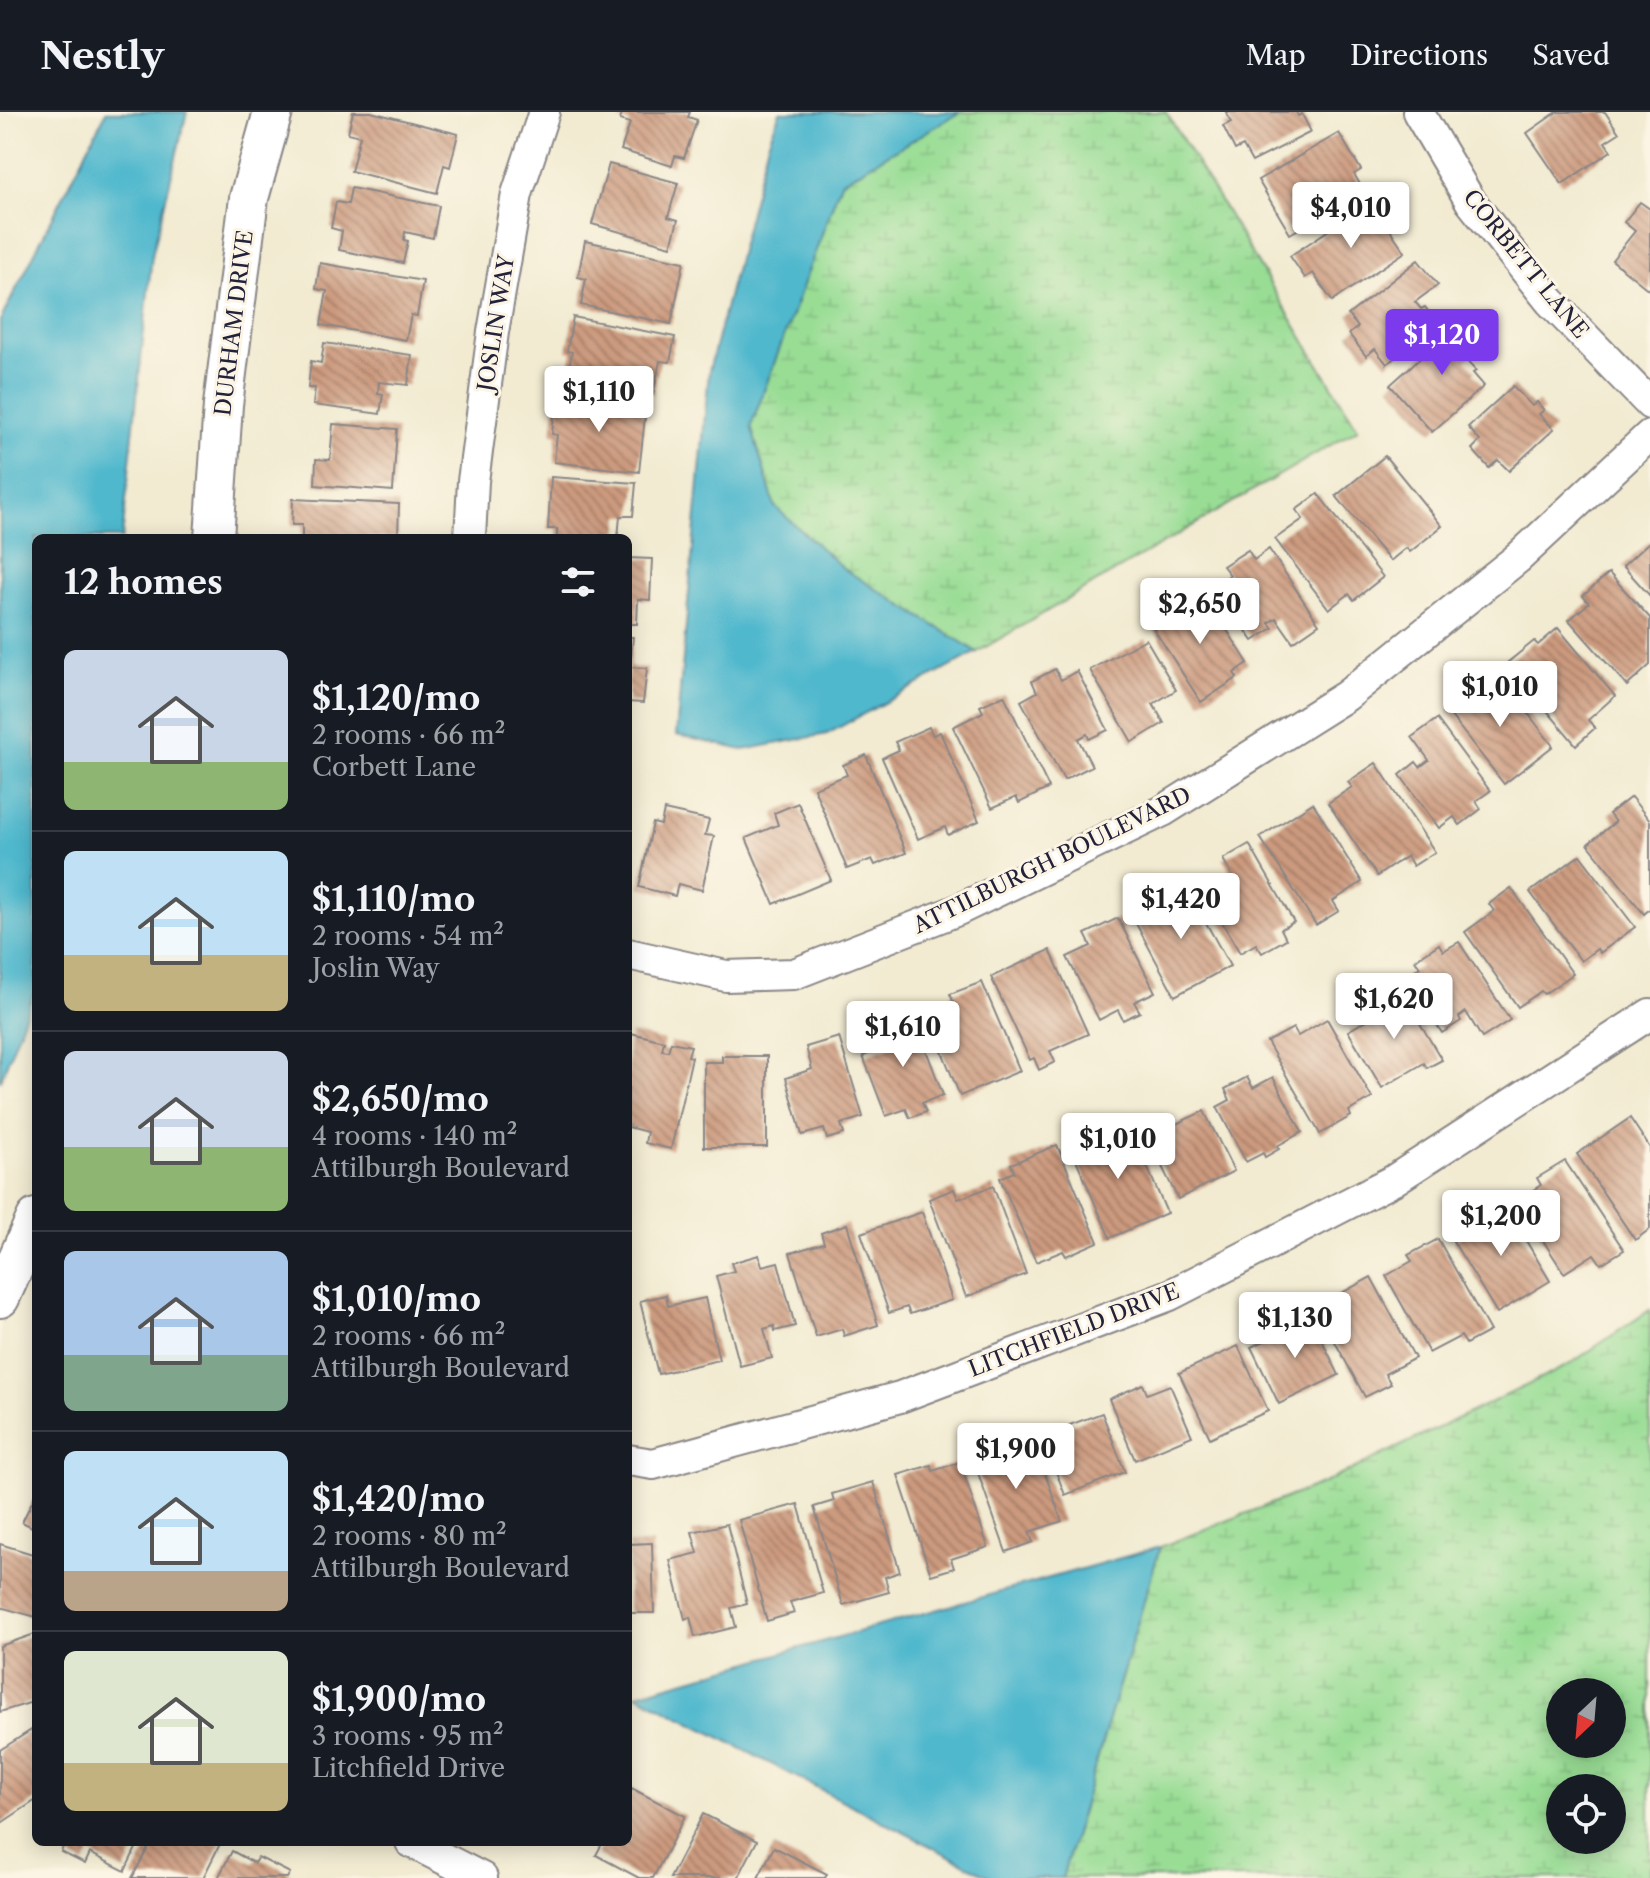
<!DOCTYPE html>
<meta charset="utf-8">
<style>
body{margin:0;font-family:"Libre Caslon Text",serif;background:#20242c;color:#f1f3f6;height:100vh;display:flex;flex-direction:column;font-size:30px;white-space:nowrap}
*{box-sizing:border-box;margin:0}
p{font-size:26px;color:#9ea1a6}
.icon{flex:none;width:44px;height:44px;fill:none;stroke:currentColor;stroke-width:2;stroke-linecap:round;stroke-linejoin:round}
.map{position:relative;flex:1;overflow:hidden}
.details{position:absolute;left:32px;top:422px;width:600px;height:1312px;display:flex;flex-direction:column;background:#171b24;border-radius:12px;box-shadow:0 4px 20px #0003}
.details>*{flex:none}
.needle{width:52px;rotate:206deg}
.tools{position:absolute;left:1546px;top:1566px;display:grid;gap:16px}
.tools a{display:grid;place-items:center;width:80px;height:80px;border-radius:50%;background:#171b24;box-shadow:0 4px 20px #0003;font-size:40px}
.price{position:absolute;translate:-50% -68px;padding:0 18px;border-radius:8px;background:#fff;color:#222;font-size:26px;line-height:52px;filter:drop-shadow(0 2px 4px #0008)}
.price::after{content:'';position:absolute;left:50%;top:48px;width:24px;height:18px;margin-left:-12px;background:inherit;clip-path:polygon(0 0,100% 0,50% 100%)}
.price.active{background:#7c3aed;color:#fff}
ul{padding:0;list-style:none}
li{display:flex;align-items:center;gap:24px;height:200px;padding:0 32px}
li+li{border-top:2px solid #363941}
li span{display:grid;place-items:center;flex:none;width:224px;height:160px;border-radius:12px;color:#555}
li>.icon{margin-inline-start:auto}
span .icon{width:96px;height:96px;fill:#fffc;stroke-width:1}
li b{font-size:34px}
h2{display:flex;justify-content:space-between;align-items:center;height:96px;padding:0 32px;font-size:34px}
header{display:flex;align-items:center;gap:48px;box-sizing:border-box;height:112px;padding:0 40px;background:#171b24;border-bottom:2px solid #363941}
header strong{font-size:38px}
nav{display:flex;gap:44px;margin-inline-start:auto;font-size:28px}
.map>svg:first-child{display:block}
.wetland{fill:url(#wetland-marsh);stroke:#5e8068;stroke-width:2;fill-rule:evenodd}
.water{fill:#4fb8cd;stroke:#386d84;stroke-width:2}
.building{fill:url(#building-back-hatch)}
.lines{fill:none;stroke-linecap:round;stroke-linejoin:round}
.minor-casing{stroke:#8a8686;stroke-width:34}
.tertiary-casing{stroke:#8a8686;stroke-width:42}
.minor{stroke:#fff;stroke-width:30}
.tertiary{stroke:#fff;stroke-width:38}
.labels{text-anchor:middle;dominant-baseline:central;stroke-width:6;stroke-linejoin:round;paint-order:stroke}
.street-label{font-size:22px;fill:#22223b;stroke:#fcf5e5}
</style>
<header>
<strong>Nestly</strong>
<nav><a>Map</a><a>Directions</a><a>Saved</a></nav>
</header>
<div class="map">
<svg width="1650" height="1766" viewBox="0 0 1650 1766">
<defs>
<pattern id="wetland-marsh" width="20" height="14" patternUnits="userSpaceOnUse" patternTransform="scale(2)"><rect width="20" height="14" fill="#99dd95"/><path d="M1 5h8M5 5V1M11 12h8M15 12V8" fill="none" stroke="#84bd81"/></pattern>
<pattern id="building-back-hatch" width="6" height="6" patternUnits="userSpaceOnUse" patternTransform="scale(2)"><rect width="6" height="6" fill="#cc9a7e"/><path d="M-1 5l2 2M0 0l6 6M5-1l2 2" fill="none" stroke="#a57d68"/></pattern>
</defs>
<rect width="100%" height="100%" fill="#fcf5e5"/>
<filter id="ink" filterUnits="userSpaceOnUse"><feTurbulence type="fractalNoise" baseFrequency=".0125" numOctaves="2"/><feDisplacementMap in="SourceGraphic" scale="16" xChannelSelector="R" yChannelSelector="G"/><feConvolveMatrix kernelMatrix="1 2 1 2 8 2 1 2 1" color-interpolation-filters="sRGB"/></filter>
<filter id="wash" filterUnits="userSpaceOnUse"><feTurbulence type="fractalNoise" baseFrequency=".006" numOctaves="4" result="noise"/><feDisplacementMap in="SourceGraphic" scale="32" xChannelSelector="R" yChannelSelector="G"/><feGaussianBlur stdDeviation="1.8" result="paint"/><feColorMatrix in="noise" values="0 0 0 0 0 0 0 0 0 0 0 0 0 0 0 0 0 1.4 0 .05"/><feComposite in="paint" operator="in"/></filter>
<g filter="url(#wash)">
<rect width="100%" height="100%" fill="#f2ebd2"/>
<g class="wetland">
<polygon points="960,0 1166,0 1358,317 977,540 844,457 775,395 751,314 841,70"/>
<path d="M1650 1198V1766H1062L1160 1435 1324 1371 1567 1254ZM1560 1580H1612V1632H1560ZM1560 1676H1612V1728H1560Z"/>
</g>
<g class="water">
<polygon points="106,0 187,0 152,143 122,426 36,426 36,875 0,970 0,209"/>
<polygon points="780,0 960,0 841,70 751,314 775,395 844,457 977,540 827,622 743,638 676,623 709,259 767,34"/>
<polygon points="1160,1435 1062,1766 992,1766 636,1582"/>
</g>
<g id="blocks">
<g class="building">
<polygon points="353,0 371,0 458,22 450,55 444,53 437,81 351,59 360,24 348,21"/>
<polygon points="622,0 690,0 688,5 697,8 684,46 675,44 672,54 621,38 630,11 620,8"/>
<polygon points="1226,0 1296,0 1298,4 1302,2 1311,20 1252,50 1243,34 1235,38 1223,14 1231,10"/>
<polygon points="1557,0 1605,0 1619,21 1605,30 1611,39 1562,72 1527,21"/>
<polygon points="1339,21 1361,58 1354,62 1364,79 1290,122 1258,68"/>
<polygon points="609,52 678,71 668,105 678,108 671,134 592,112"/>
<polygon points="351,76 439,94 433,126 405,120 404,128 408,129 403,151 339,138 342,119 331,116 336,90 348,92"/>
<polygon points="1377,86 1396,114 1390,118 1405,140 1332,189 1313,161 1305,166 1290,144"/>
<polygon points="1640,90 1650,97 1650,179 1612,148 1635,119 1624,110"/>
<polygon points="585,129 684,150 671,212 581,193 586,167 578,165"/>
<polygon points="1418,148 1438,173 1415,190 1421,197 1425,195 1438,212 1387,252 1375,237 1366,244 1349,222 1358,215 1348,203"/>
<polygon points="320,151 423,169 417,204 411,203 406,228 321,213 327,179 316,177"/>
<polygon points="573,205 675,225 670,250 660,249 653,282 567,266 572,240 567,239"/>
<polygon points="1465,206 1486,230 1466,248 1476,259 1473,261 1484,274 1432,320 1390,273"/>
<polygon points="324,231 412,243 408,273 379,270 378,281 383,282 380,302 313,293 315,276 308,276 311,249 321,251"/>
<polygon points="1513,274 1532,294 1537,290 1544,298 1539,302 1554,317 1509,359 1498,348 1489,356 1472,337 1480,329 1468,315"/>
<polygon points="556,285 646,295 639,360 554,350 557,323 552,322"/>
<polygon points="333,312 397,317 393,379 315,373 316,347 330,348"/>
<polygon points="1385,344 1442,414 1410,440 1406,436 1390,449 1336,384"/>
<polygon points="551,365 636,371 633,404 620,404 618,426 557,426 557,417 548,417"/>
<polygon points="1318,382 1383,465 1354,488 1349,482 1329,497 1275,427 1303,407 1296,398"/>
<polygon points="293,387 399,392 398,426 302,426 302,413 292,413"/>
<polygon points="1650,429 1650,484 1623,454"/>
<polygon points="1269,437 1319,512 1293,530 1276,506 1269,511 1273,516 1253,529 1215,473 1230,463 1223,454 1248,438 1254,448"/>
<polygon points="628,446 652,447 650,488 638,487 637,512 628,512"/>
<polygon points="1609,461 1650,506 1650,553 1627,574 1569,508 1589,491 1583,484"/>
<polygon points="1202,479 1248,551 1234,561 1237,566 1201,590 1150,511"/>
<polygon points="1558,516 1615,584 1588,608 1595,616 1576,633 1507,551 1534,529 1538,533"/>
<polygon points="628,525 633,525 630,555 647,556 643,591 628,590"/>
<polygon points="1146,527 1176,578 1153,592 1164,611 1132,630 1090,558"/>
<polygon points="1055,557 1061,568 1077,559 1108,618 1089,627 1087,622 1078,627 1092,654 1064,668 1021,589 1037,580 1032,569"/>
<polygon points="1501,566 1553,634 1504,672 1447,599 1481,573 1486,578"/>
<polygon points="1004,583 1049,676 1019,691 1016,685 992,696 953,615 983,600 980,594"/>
<polygon points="1437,607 1490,679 1476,689 1481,697 1460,713 1454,705 1439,716 1400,663 1416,650 1420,655 1429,648 1412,625"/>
<polygon points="929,615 933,623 940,620 979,709 948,723 945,715 918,727 882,646 899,638 895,630"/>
<polygon points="866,643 906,741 875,753 872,747 847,757 814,676 847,663 843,653"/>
<polygon points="1376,651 1435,740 1413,754 1407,744 1377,764 1328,691 1352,675 1348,670"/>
<polygon points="1631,685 1650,709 1650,797 1644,802 1588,732 1615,710 1609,702"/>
<polygon points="798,691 831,768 774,792 746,726 778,713 774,701"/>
<polygon points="1313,691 1362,770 1333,789 1339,799 1316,813 1260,725"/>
<polygon points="664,698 709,708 705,723 714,724 702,778 678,772 675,784 639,775 653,711 661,713"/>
<polygon points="1249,732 1294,810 1281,817 1286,827 1262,841 1256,832 1240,841 1207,785 1226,774 1228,778 1237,772 1223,747"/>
<polygon points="1580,743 1635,815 1600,841 1597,837 1581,849 1530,780"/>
<polygon points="1184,771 1230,854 1175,884 1134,808 1159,794 1155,787"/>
<polygon points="1511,776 1573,862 1544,882 1541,879 1518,895 1465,820 1494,799 1489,792"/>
<polygon points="1118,806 1155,880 1134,890 1140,900 1123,908 1118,898 1099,908 1067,845 1091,834 1085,822"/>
<polygon points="1459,830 1510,908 1482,926 1466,900 1459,905 1461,909 1442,921 1405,864 1420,855 1415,848 1439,832 1443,839"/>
<polygon points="1050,838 1088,922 1050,939 1055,950 1039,958 1034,946 1030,948 991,865"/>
<polygon points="982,870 1020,959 960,984 927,902 954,891 950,882"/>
<polygon points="1400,878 1442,948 1427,956 1424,951 1382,976 1348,919 1381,900 1376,892"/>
<polygon points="911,898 943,983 922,991 926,1000 910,1006 906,997 886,1004 863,944 892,933 883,908"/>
<polygon points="1327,907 1372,986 1349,999 1351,1004 1320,1022 1267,930 1293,916 1298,924"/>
<polygon points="631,921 664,929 662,938 668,939 671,930 691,934 688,944 692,945 671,1037 645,1031 647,1020 628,1015 628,935"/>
<polygon points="839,925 863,1005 841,1012 844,1022 827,1027 824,1017 802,1023 786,966 812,957 806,935"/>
<polygon points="722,944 767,944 767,1035 704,1035 704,950 722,950"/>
<polygon points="1247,965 1253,976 1273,965 1302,1020 1277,1034 1279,1037 1265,1045 1263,1041 1246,1050 1217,995 1230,988 1225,977"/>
<polygon points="1204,999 1234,1059 1178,1087 1143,1016 1169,1004 1174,1013"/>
<polygon points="1630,1006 1650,1036 1650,1117 1635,1128 1577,1042"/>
<polygon points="1131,1017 1167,1101 1110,1126 1068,1029 1092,1019 1097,1031"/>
<polygon points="1057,1033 1098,1130 1066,1144 1063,1139 1036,1150 1000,1066 1014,1060 1011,1052"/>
<polygon points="1565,1049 1624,1138 1601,1152 1594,1142 1564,1161 1517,1088 1541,1073 1537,1066"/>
<polygon points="993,1074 1026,1162 966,1185 929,1087 954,1077 958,1087"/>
<polygon points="1503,1090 1550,1169 1497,1201 1453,1129 1471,1118 1466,1111"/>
<polygon points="922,1100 952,1188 910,1202 907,1195 889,1201 861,1121"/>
<polygon points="847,1112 878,1213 844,1224 842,1217 816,1225 790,1141 824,1131 821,1121"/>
<polygon points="1438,1127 1490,1219 1466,1232 1461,1224 1429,1241 1386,1164 1412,1149 1408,1143"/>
<polygon points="759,1143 762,1154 778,1150 795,1214 775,1219 774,1214 764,1217 772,1246 740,1254 716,1164 734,1159 731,1151"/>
<polygon points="1371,1165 1415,1246 1385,1262 1391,1272 1365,1285 1316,1195"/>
<polygon points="666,1183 668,1194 705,1186 719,1248 658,1262 640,1189"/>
<polygon points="1311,1206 1339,1263 1279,1292 1251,1235 1269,1227 1266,1220 1280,1213 1283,1220"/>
<polygon points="1238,1234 1268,1299 1210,1326 1179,1261"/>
<polygon points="1143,1272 1147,1282 1170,1273 1192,1324 1135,1348 1109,1287"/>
<polygon points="1102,1301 1125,1360 1065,1383 1042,1323"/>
<polygon points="1032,1325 1062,1409 1029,1420 1033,1430 1006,1440 971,1341 1004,1329 1005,1334"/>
<polygon points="960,1350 988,1435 951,1447 954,1456 931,1463 898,1363 931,1353 933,1359"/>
<polygon points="873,1370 900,1460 885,1465 889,1480 843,1493 814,1395 834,1389 832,1382"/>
<polygon points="36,1382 36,1417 22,1410"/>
<polygon points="798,1392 823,1481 790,1490 794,1501 767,1509 739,1408"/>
<polygon points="727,1412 747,1492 731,1496 736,1515 695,1525 690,1505 685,1507 670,1448 698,1441 692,1420"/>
<polygon points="652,1431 654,1501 628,1501 628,1432"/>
<polygon points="0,1432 36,1443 36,1505 0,1495"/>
<polygon points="35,1522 36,1589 0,1600 0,1534"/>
<polygon points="36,1615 36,1688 0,1712 0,1638"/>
<polygon points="631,1676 685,1704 653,1766 639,1766 596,1743 603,1730 628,1730 628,1681"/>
<polygon points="703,1702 757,1729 738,1766 670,1766"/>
<polygon points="65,1730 139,1730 125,1759 90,1741 85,1752 61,1740"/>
<polygon points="151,1730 221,1730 203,1766 132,1766"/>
<polygon points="774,1735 827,1762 825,1766 758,1766"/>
<polygon points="232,1739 254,1751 258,1745 290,1761 287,1766 218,1766"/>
</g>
</g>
</g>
<g filter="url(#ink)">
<use href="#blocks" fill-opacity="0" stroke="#8a8686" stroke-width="2"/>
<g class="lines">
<defs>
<g id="minor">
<polyline points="1418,0 1471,90 1550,189 1650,292"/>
<polyline points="470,426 473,369 493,220 517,82 544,0"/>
<polyline points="628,842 726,864 794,862 958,798 1163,699 1346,584 1518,446 1650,323"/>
<polyline points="628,1348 653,1352 900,1285 1170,1183 1394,1068 1650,902"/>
<polyline points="411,1730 482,1766"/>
</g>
<g id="tertiary">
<polyline points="214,426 223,293 249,86 273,0"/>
<polyline points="0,1186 36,1106"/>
</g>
</defs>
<use href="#minor" class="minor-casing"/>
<use href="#tertiary" class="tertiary-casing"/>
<use href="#minor" class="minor"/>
<use href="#tertiary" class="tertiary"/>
</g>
</g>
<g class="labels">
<g class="street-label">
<text transform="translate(1526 152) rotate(51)">CORBETT LANE</text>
<text transform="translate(234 211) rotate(-83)">DURHAM DRIVE</text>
<text transform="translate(496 211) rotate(-81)">JOSLIN WAY</text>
<text transform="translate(1052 748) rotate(-26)">ATTILBURGH BOULEVARD</text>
<text transform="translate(1074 1218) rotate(-21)">LITCHFIELD DRIVE</text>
</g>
</g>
</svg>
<div class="tools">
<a><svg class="needle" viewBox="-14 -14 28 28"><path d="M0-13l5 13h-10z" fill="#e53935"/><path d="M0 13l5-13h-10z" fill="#9ea1a6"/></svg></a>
<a><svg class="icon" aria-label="locate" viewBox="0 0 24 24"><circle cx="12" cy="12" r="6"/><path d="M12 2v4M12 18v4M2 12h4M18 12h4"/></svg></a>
</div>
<b class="price" style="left:1351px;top:138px">$4,010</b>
<b class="price active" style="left:1442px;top:265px">$1,120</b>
<b class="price" style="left:599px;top:322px">$1,110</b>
<b class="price" style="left:1200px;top:534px">$2,650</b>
<b class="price" style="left:1500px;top:617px">$1,010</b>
<b class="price" style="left:1181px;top:829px">$1,420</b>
<b class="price" style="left:1394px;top:929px">$1,620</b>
<b class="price" style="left:903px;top:957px">$1,610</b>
<b class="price" style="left:1118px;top:1069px">$1,010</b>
<b class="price" style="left:1501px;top:1146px">$1,200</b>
<b class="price" style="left:1295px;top:1248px">$1,130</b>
<b class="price" style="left:1016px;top:1379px">$1,900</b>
<section class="details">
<h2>12 homes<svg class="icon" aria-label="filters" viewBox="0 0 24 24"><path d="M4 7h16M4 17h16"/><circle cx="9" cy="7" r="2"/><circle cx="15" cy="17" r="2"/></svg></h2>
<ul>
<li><span style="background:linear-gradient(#c9d6e8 70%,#8fb573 0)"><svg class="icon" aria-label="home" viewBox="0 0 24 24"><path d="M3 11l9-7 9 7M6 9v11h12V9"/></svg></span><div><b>$1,120/mo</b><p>2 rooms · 66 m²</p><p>Corbett Lane</p></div></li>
<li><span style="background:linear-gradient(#bfe0f5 65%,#c2b280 0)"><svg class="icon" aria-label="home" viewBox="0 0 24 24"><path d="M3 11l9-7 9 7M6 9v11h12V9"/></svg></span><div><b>$1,110/mo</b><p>2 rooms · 54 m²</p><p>Joslin Way</p></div></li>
<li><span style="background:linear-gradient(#c9d6e8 60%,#8fb573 0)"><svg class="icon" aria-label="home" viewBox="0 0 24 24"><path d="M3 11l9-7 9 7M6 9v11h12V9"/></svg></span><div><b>$2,650/mo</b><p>4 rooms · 140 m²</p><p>Attilburgh Boulevard</p></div></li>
<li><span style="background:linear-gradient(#a9c7e8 65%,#7fa58c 0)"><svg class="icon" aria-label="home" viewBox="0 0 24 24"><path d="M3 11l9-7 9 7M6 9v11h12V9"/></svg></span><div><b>$1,010/mo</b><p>2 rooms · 66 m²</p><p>Attilburgh Boulevard</p></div></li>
<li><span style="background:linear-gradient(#bfe0f5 75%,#b9a48a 0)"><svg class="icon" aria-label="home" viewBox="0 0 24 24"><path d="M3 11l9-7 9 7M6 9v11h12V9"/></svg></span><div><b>$1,420/mo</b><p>2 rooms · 80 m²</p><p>Attilburgh Boulevard</p></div></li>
<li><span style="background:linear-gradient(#dfe7d0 70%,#c2b280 0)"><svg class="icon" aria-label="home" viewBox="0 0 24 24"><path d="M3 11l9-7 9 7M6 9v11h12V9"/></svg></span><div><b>$1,900/mo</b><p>3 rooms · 95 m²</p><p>Litchfield Drive</p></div></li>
</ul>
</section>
</div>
